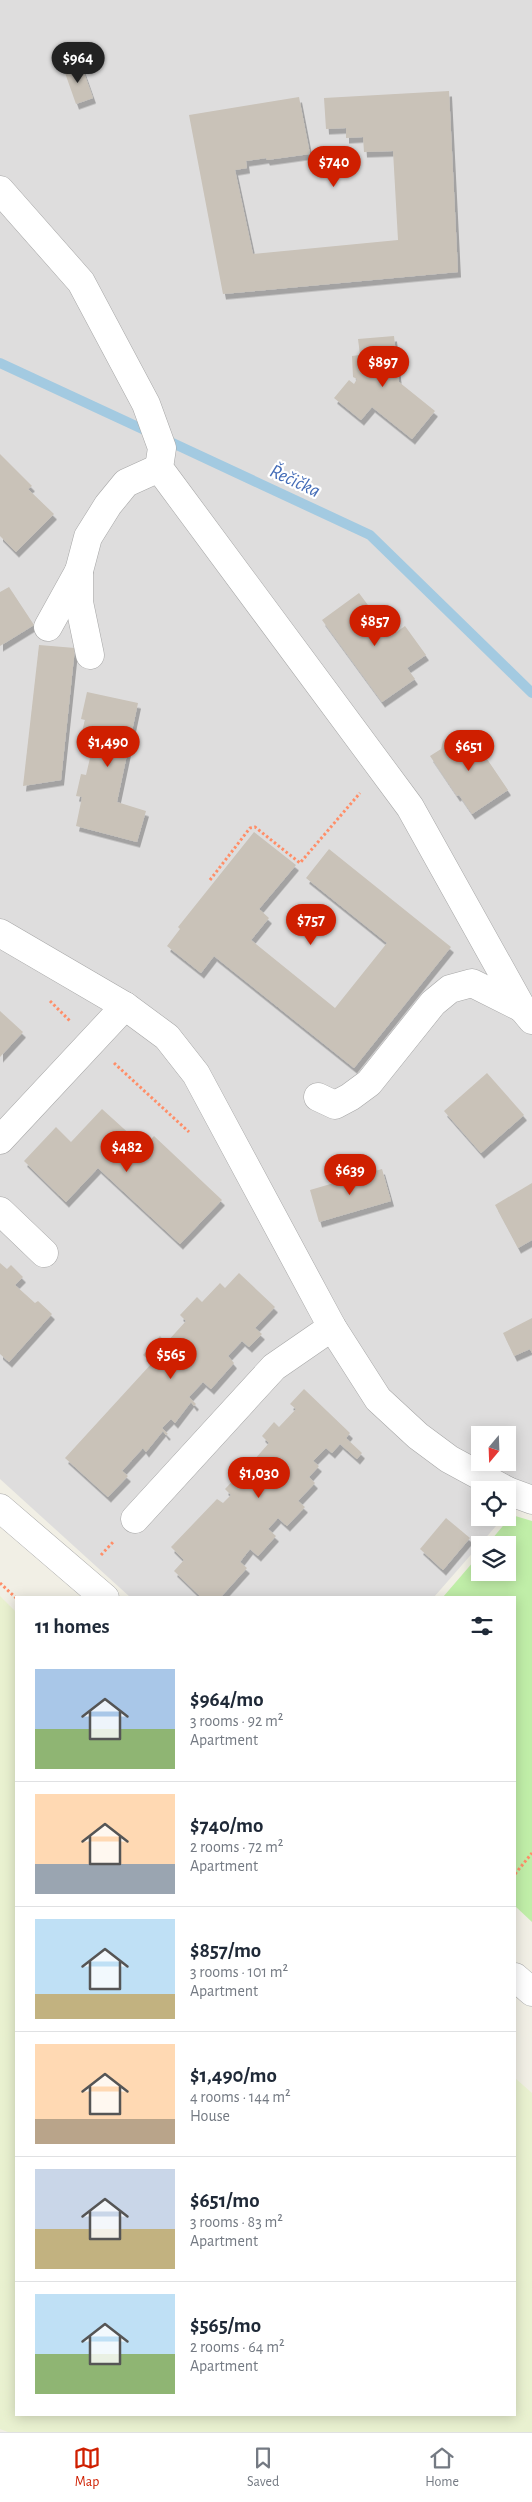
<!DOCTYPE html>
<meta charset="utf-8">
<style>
body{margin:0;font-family:"Alegreya Sans",sans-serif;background:#f6f6f7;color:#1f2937;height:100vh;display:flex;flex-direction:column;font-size:19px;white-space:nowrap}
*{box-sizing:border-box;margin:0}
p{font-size:16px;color:#747a83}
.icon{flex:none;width:28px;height:28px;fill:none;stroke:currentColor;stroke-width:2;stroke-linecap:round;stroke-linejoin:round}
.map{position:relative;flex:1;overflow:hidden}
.drawer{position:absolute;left:15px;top:1596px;width:501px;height:820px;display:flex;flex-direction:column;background:#fff;border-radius:0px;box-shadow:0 2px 12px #0003}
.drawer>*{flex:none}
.needle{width:32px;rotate:199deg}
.buttons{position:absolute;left:471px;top:1426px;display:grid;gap:10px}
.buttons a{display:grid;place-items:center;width:45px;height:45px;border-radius:0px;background:#fff;box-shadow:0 2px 12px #0003;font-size:25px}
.price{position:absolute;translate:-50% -42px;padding:0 11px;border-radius:18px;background:#cf1f00;color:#fff;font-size:16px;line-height:32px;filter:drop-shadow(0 1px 2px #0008)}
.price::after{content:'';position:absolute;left:50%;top:30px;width:15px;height:11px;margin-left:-8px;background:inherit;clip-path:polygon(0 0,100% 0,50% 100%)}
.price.active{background:#222;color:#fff}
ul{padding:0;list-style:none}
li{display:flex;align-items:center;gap:15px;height:125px;padding:0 20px}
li+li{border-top:1px solid #e0e1e3}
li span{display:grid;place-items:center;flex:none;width:140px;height:100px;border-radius:0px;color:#555}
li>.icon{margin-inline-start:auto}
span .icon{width:60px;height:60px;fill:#fffc;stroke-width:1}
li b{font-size:21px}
h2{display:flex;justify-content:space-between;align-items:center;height:60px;padding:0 20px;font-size:21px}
.tab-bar{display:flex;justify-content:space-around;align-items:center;height:70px;border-top:1px solid #e0e1e3;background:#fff;font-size:14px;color:#747a83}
.tab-bar a{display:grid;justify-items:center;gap:2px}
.tab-bar .active{color:#cf1f00}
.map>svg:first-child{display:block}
.residential{fill:#dedddd;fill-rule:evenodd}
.farmland{fill:#e9f1d0}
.grass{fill:#c0eea8}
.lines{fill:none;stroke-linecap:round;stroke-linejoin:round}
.stream{stroke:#a3cae1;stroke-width:10}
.building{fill:#c9c2b8;filter:url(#shadow)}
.minor-casing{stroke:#a7a7a7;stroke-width:29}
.path{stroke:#ff8e68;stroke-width:3;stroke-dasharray:2.5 2.5;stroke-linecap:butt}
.minor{stroke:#fff;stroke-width:28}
.labels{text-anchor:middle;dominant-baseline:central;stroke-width:4.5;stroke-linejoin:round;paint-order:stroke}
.water-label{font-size:20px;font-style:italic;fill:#446cb7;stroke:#fff}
</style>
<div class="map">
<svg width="532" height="2432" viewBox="0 0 532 2432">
<defs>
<filter id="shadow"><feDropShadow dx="3" dy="5.5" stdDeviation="0" flood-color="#0004"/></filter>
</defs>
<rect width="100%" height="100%" fill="#f1efe5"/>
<path class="residential" d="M0 0H532V1509L515 1504 508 1513V1490H480V1518H503L434 1597H130L0 1479ZM480 1435H508V1462H480Z"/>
<polygon class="farmland" points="0,1596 16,1612 16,2415 515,2415 515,2078 532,2093 532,2432 8,2432 0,2429"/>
<polygon class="grass" points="512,1515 532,1521 532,1922 515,1906 515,1598 443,1597 480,1554 480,1572 508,1572 508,1545 487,1545"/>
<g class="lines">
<g class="stream">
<polyline points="0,363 151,433"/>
<polyline points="164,439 370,535 532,693"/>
</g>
</g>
<g class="building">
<polygon points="81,64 93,98 76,104 64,70"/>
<polygon points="449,91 458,272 223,294 189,115 299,97 310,154 267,160 266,158 246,161 247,168 235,170 253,254 398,240 393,151 364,152 363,137 346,138 346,128 326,129 324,98"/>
<polygon points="394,336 399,382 435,411 412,439 372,407 361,420 334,398 349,380 354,384 357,379 353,377 352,356 360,355 358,339"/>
<polygon points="0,454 32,486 28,489 54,514 16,552 0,536"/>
<polygon points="9,587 34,625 0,646 0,592"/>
<polygon points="359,593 391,636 405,626 426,655 407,668 415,679 382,702 322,620"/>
<polygon points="39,645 75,648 61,780 23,786"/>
<polygon points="87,692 138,703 117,802 146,811 137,842 76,826 82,797 76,796 81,774 86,775 94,741 80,739 85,720 81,719"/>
<polygon points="468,731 508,790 472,814 459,795 457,796 430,756 441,749 443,741 449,736 457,738"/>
<polygon points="254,832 296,865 259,909 269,918 251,940 335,1008 387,943 306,878 329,849 451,947 354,1068 214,956 201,973 167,946 180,929 178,927"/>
<polygon points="0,1011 23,1032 0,1057"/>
<polygon points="487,1073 524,1115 481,1153 444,1111"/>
<polygon points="102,1109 144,1147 154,1136 222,1200 180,1244 98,1168 66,1202 24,1161 56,1127 71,1142"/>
<polygon points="382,1169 391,1201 319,1222 310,1190"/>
<polygon points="532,1183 532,1240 518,1248 495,1205"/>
<polygon points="0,1263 7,1269 11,1265 23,1277 15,1285 35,1303 38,1301 52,1314 9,1362 0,1354"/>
<polygon points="239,1273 275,1307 255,1328 262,1334 249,1347 242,1341 228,1356 234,1363 211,1389 203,1382 189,1397 196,1404 194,1406 191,1402 175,1423 171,1419 162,1428 168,1434 166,1435 163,1431 146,1452 143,1448 122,1471 128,1476 108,1497 65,1458 152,1363 143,1355 160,1336 166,1343 186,1321 180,1315 197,1297 202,1302 220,1283 225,1288"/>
<polygon points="532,1318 532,1353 530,1349 514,1356 503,1333"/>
<polygon points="304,1389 350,1433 346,1438 362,1453 357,1459 340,1444 332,1453 326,1448 313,1461 319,1466 309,1477 315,1483 298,1501 305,1507 287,1526 278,1518 268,1529 276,1536 258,1556 250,1549 240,1562 247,1568 220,1598 202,1598 174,1571 184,1560 171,1547 217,1499 223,1503 231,1495 225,1489 245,1468 251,1474 259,1465 254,1460 269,1443 262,1436 274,1422 279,1427 296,1409 290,1404"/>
<polygon points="446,1518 470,1538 443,1570 420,1549"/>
</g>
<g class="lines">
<defs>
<g id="minor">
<polyline points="0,190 81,282 146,404 162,448 159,468 410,807 522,1008 532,1020"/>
<polyline points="79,571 79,602 90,655"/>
<polyline points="48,627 79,571 88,537 108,505 126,483 159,468"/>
<polyline points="0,933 125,1006 167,1037 196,1074 332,1327 378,1399 418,1436 449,1459 506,1490"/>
<polyline points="318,1097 335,1105 350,1097 369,1083 433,1003 450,989 472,983 522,1008"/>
<polyline points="0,1140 125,1006"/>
<polyline points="0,1211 44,1253"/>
<polyline points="508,1491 532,1500"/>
<polyline points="0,1508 105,1598"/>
<polyline points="135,1519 274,1367 332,1327"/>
<polyline points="515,1977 532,1992"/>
</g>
</defs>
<use href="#minor" class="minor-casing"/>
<g class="path">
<polyline points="210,880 250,828 255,827 300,863 360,793"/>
<polyline points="50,1001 70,1021"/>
<polyline points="114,1063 189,1132"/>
<polyline points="101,1555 114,1541"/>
<polyline points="0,1583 16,1598"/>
<polyline points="515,1874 532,1853"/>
</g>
<use href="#minor" class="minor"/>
</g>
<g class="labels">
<g class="water-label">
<text transform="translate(295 481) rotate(25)">Řečička</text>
</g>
</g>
</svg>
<div class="buttons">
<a><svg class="needle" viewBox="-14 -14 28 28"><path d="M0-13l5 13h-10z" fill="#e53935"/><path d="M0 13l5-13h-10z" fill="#747a83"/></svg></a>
<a><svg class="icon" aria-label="locate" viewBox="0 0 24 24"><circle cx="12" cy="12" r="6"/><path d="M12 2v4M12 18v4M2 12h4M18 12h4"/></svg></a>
<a><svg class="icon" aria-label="layers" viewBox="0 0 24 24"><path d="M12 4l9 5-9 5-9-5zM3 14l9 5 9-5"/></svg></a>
</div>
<b class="price active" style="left:78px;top:84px">$964</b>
<b class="price" style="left:334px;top:188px">$740</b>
<b class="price" style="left:383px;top:388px">$897</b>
<b class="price" style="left:375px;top:647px">$857</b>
<b class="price" style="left:108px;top:768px">$1,490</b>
<b class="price" style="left:469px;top:772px">$651</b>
<b class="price" style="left:311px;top:946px">$757</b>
<b class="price" style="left:127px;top:1173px">$482</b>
<b class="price" style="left:350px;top:1196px">$639</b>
<b class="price" style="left:171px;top:1380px">$565</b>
<b class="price" style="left:259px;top:1499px">$1,030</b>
<section class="drawer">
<h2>11 homes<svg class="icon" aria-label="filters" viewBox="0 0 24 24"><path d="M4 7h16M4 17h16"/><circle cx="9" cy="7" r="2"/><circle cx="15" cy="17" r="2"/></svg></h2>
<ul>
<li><span style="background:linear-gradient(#a9c7e8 60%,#8fb573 0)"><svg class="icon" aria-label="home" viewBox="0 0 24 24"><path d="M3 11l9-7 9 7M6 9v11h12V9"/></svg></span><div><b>$964/mo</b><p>3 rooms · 92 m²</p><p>Apartment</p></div></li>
<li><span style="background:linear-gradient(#ffd9b3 70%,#9aa5b1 0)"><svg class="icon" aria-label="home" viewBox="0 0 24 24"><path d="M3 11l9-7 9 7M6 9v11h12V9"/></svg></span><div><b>$740/mo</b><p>2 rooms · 72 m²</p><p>Apartment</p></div></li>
<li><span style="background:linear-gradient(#bfe0f5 75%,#c2b280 0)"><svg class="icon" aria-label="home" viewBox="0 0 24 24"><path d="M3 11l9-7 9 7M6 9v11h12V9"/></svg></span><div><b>$857/mo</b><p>3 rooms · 101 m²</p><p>Apartment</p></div></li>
<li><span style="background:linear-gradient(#ffd9b3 75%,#b9a48a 0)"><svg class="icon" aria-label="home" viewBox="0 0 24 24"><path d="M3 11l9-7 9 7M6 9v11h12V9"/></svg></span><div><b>$1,490/mo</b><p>4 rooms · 144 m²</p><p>House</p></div></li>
<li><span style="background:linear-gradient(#c9d6e8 60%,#c2b280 0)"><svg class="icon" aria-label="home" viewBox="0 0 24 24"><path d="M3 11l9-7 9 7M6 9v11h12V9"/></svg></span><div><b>$651/mo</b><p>3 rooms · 83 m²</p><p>Apartment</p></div></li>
<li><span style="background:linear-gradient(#bfe0f5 60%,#8fb573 0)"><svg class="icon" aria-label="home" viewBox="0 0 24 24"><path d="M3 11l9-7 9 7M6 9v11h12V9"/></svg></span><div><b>$565/mo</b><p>2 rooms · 64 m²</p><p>Apartment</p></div></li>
</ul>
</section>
</div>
<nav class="tab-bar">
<a class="active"><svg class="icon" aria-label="map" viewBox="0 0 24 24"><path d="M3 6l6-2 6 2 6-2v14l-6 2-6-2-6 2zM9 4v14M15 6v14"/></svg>Map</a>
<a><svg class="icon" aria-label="saved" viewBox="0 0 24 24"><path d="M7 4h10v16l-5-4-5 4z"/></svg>Saved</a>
<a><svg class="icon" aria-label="home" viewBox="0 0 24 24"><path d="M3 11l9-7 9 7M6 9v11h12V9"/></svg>Home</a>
</nav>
